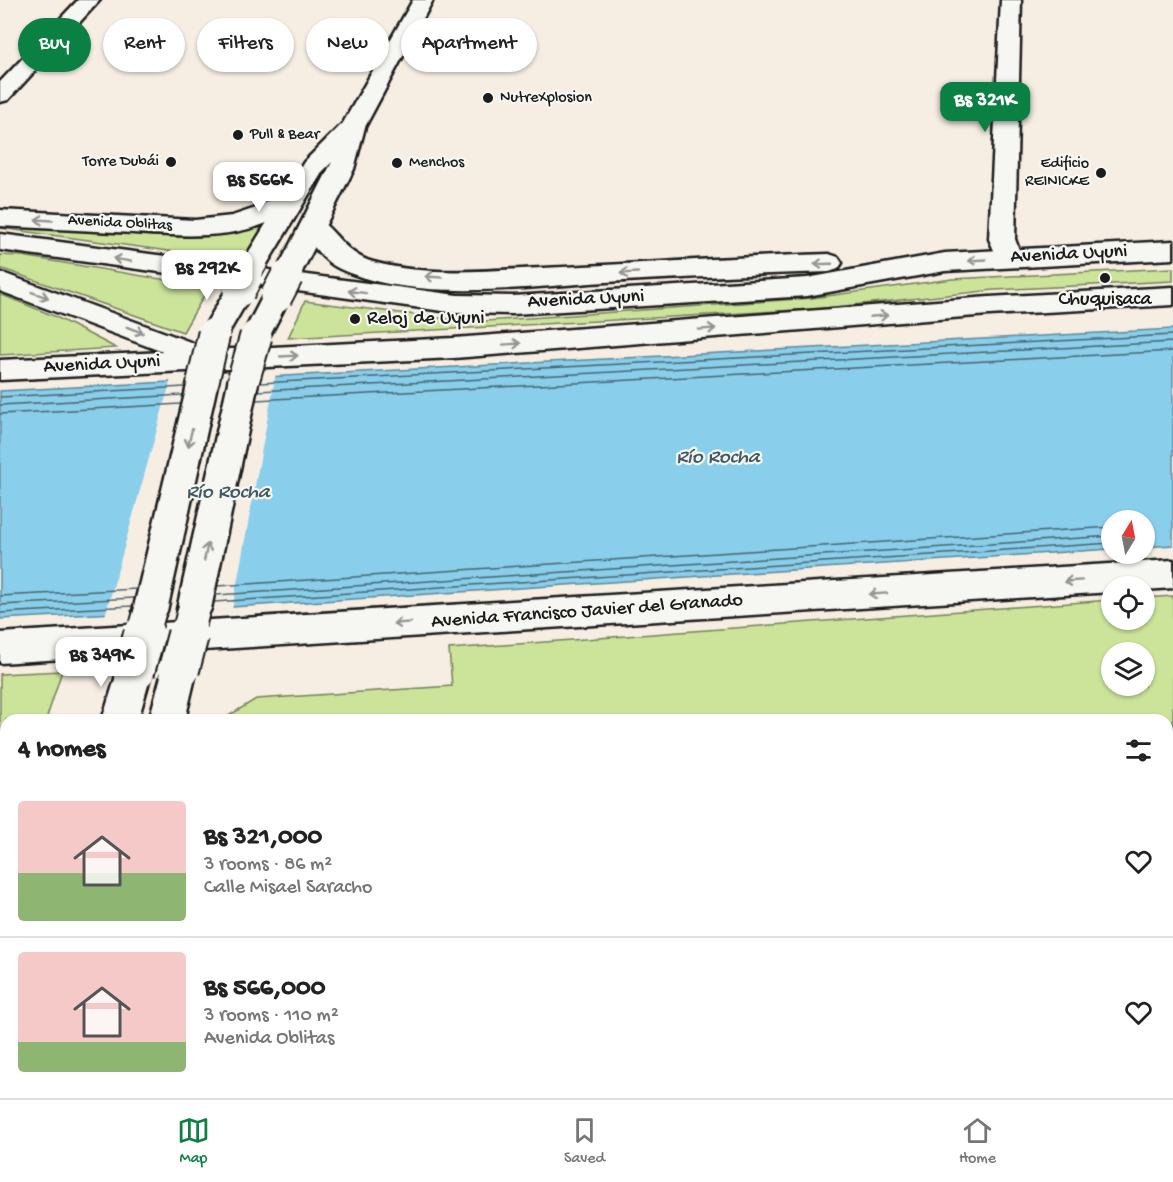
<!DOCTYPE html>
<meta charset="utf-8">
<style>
body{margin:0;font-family:"Gochi Hand",sans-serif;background:#f2f2f2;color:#222;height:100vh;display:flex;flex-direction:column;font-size:22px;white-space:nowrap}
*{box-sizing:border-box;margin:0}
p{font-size:20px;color:#767676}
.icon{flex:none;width:33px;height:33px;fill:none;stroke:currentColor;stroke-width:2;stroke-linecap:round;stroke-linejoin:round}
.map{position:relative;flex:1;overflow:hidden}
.panel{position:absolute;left:0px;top:714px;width:1173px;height:384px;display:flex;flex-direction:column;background:#fff;border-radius:18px 18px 0 0;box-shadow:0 2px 4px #0004}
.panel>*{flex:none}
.banner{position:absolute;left:18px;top:18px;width:600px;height:54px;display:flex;gap:12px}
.needle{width:39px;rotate:10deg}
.controls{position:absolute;left:1101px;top:510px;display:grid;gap:12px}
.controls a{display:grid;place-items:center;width:54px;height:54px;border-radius:50%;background:#fff;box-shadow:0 2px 4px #0004;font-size:30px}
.price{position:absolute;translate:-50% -51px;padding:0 14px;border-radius:12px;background:#fff;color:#222;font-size:20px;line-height:39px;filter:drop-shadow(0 2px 3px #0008)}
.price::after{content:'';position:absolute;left:50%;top:36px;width:18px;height:14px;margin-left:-9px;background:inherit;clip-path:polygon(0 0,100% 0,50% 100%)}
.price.current{background:#0b8043;color:#fff}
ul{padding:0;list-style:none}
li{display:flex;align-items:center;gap:18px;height:150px;padding:0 18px}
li+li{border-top:2px solid #e0e0e0}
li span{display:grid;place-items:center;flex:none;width:168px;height:120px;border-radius:6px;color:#555}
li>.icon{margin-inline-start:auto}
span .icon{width:72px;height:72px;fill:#fffc;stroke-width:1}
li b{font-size:26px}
h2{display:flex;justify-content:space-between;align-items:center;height:72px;padding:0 18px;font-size:26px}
.pill{padding:0 21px;border-radius:27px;background:#fff;box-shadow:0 2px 4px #0004;font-size:21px;line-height:54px}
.pill.current{background:#0b8043;color:#fff}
.tab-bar{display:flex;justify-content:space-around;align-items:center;height:84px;border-top:2px solid #e0e0e0;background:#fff;font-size:16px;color:#767676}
.tab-bar a{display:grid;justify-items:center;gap:3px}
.tab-bar .current{color:#0b8043}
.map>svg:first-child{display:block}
.green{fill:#cbe49a;stroke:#74805b;stroke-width:1.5;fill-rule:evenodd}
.water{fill:#89ceea;stroke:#5d8798;stroke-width:1.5}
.pier{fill:#f6eee3}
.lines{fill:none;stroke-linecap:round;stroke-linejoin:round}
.shore{stroke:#48636e;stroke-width:1.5}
.minor-casing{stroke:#1c1c1c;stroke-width:5}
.secondary-casing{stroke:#1c1c1c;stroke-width:5}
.primary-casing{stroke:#1c1c1c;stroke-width:5}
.minor{fill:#f6f6f2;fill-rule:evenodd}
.secondary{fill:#f6f6f2;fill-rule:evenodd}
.primary{fill:#f6f6f2;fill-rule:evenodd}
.secondary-bridge-far2-casing{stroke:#1c1c1c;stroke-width:27;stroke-linecap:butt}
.secondary-bridge-far1-casing{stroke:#1c1c1c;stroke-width:35;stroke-linecap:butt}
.secondary-bridge-casing{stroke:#1c1c1c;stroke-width:44;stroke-linecap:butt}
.secondary-bridge-far2{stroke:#f6f6f2;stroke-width:24}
.secondary-bridge-far1{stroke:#f6f6f2;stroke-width:31}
.secondary-bridge{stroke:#f6f6f2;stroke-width:40}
.oneway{stroke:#949492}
.poi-dot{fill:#1c1c1c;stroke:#f6f6f2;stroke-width:2}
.labels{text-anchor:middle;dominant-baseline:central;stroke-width:4.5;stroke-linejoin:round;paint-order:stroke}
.far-poi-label{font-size:16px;fill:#1c1c1c;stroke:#f6f6f2;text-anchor:start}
.far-street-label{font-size:16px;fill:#1c1c1c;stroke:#f6f6f2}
.street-label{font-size:20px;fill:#1c1c1c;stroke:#f6f6f2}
.poi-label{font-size:20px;fill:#1c1c1c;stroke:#f6f6f2}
.water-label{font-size:21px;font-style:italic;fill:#425a64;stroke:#f6f6f2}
</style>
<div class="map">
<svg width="1173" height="1098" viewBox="0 0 1173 1098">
<rect width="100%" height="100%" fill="#f6eee3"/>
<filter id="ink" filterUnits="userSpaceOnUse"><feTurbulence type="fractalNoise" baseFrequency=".0167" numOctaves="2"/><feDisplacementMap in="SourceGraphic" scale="12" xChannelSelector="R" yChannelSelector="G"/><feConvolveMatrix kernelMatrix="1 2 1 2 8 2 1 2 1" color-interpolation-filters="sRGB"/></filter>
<g filter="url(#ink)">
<g class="green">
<polygon points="272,217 242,261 0,228 0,224 156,236 207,236 237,233"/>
<polygon points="0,255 22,256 209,287 183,332 0,268"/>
<polygon points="1173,268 1173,281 994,290 816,309 288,338 305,301 472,322 812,298 952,279"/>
<polygon points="0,294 54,316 116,348 0,355"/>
<path d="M1173 596V1098H109L111 1092H1167V720H215H222L256 699 452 686 449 649 1111 600 1112 620H1144L1145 598ZM1112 652H1144V686H1112Z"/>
<polygon points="62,671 46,720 6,720 6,849 0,868 0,674"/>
</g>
<polygon class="water" points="1173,329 1173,545 1145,547 1144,520 1112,520 1111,549 232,607 0,619 0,391"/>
<polygon class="pier" points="276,373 232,610 105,616 171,379"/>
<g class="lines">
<g class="shore">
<polyline points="260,383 1173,335"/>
<polyline points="258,391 1173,342"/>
<polyline points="0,397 185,387"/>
<polyline points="256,400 1173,351"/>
<polyline points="0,405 183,395"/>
<polyline points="0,414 181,404"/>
<polyline points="217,586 1112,527"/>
<polyline points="216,595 1112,536"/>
<polyline points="0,596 137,589"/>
<polyline points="214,602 1112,543"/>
<polyline points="0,605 134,598"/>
<polyline points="0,613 133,606"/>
</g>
<defs>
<g id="minor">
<polygon points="78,0 100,0 8,100 0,102 0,82"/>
<polygon points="1001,0 1021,0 1015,239 1022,258 1018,264 1009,267 1000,264 989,239"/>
</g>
<g id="secondary">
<polygon points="413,0 433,0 365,127 354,169 304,268 300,274 291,277 282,274 278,268 332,162 323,171 264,269 255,272 246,269 242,263 304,162 343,123"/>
<polygon points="239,282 249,285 253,291 228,334 224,341 214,344 204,341 200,334 229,285"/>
<polygon points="276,288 286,290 290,297 266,343 256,346 246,343 242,336 266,290"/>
<polygon points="244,368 254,371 259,378 211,609 206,619 194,623 182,619 177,609 229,378 234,371"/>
<polygon points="203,370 213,374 218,381 167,611 162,621 150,625 138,621 133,611 188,381 193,374"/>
<polygon points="179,653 192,658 197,669 185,720 149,720 166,658"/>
<polygon points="134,655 147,660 152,671 138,720 102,720 121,660"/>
<polygon points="6,1075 6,1092 42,1092 41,1098 0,1098 0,1086"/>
<polygon points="57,1092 101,1092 101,1098 55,1098"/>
</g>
<g id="primary">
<path d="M300 178 309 181 313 186C270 249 180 235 115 232 77 230 38 228 0 226V210L195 220 232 216 256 208 271 199 291 181Z"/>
<path d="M313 218C333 223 341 253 373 262 426 277 488 270 542 268 638 264 733 257 829 254L838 257 842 263 838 269 829 272C755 274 680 278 606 282 525 287 415 303 340 269 322 261 310 242 300 226L304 220Z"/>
<polygon points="0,234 457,295 513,296 807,278 945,253 1173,241 1173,259 945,271 807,296 513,314 457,313 0,250"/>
<polygon points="0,272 212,350 454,338 989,297 1173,287 1173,305 989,315 454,358 0,380 0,360 163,352 0,291"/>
<polygon points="1173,560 1173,588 1144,590 1144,586 1112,586 1112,592 0,663 0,633"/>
</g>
</defs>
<use href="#minor" class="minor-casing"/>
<use href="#secondary" class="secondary-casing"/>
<use href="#primary" class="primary-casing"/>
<use href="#minor" class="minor"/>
<use href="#secondary" class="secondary"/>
<use href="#primary" class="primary"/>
<defs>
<g id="secondary-bridge-far2">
<polyline points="246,278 255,263"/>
<polyline points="286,278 291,268"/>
</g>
<g id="secondary-bridge-far1">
<polyline points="239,291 247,276"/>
<polyline points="276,297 287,276"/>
<polyline points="244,378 256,336"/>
<polyline points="203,381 214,334"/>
<polyline points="143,636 150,611"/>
<polyline points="187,636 194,609"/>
</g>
<g id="secondary-bridge">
<polyline points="179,669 188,635"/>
<polyline points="134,671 144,635"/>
</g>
</defs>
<use href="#secondary-bridge-far2" class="secondary-bridge-far2-casing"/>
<use href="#secondary-bridge-far1" class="secondary-bridge-far1-casing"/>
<use href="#secondary-bridge" class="secondary-bridge-casing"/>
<use href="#secondary-bridge-far2" class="secondary-bridge-far2"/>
<use href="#secondary-bridge-far1" class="secondary-bridge-far1"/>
<use href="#secondary-bridge" class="secondary-bridge"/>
</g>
<defs><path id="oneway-shaft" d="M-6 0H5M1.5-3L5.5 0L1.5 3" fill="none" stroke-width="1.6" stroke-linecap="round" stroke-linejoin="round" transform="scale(1.5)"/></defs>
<g class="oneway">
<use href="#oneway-shaft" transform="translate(44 220) rotate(-177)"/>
<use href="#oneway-shaft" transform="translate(122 260) rotate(-171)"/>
<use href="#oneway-shaft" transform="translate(977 260) rotate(177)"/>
<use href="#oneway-shaft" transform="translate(823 264) rotate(178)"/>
<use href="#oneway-shaft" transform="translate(629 273) rotate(177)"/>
<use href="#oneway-shaft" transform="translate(434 277) rotate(-176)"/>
<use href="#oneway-shaft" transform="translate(357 292) rotate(-173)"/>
<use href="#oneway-shaft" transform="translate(40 295) rotate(19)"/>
<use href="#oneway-shaft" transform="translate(879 316) rotate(-5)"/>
<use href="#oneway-shaft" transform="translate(707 329) rotate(-4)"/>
<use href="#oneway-shaft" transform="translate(135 330) rotate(21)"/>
<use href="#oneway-shaft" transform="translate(512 344) rotate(-4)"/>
<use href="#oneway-shaft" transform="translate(289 356) rotate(-3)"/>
<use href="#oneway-shaft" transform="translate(190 438) rotate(103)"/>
<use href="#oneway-shaft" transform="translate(206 552) rotate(-78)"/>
<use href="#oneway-shaft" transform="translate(1073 581) rotate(176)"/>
<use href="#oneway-shaft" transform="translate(878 594) rotate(176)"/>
<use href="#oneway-shaft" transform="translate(402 623) rotate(176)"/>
</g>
</g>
<g class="poi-dot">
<circle cx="488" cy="98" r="6"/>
<circle cx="238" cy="135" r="6"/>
<circle cx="171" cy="162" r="6"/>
<circle cx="397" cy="163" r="6"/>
<circle cx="1101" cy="173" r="6"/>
<circle cx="1105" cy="278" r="6"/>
<circle cx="355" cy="319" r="6"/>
</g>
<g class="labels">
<g class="far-poi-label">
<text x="500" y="98">NutreXplosion</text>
<text x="250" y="135">Pull &amp; Bear</text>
<text x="159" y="162" text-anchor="end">Torre Dubái</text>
<text x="409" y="163">Menchos</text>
<text x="1089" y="164" text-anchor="end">Edificio<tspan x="1089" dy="18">REINICKE</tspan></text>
</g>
<g class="far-street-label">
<text transform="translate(120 224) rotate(3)">Avenida Oblitas</text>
</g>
<g class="street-label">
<text transform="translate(1069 255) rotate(-3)">Avenida Uyuni</text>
<text transform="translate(586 300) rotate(-3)">Avenida Uyuni</text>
<text transform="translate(102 365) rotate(-3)">Avenida Uyuni</text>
<text transform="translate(587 612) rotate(-4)">Avenida Francisco Javier del Granado</text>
</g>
<g class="poi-label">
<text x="1105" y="300">Chuquisaca</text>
<text x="367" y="319" text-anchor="start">Reloj de Uyuni</text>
</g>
<g class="water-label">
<text x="718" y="458">Río Rocha</text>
<text x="228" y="493">Río Rocha</text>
</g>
</g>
</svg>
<div class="controls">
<a><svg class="needle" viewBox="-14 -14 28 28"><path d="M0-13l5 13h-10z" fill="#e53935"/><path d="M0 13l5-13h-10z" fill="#767676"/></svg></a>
<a><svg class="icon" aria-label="locate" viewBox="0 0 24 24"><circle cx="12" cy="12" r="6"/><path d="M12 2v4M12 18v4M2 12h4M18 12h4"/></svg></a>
<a><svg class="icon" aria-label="layers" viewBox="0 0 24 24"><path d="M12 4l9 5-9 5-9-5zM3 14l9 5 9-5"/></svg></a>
</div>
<b class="price current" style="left:985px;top:133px">Bs 321K</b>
<b class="price" style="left:259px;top:213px">Bs 566K</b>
<b class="price" style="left:207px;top:301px">Bs 292K</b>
<b class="price" style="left:101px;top:688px">Bs 349K</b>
<div class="banner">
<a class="pill current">Buy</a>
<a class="pill">Rent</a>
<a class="pill">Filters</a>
<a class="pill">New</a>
<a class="pill">Apartment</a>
</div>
<section class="panel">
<h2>4 homes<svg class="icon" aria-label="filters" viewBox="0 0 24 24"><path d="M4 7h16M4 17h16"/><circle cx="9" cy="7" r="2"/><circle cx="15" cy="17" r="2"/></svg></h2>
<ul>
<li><span style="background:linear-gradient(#f6c9c9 60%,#8fb573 0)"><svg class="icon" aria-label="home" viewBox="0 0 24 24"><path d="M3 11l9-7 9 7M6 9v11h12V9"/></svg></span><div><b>Bs 321,000</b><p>3 rooms · 86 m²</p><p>Calle Misael Saracho</p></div><svg class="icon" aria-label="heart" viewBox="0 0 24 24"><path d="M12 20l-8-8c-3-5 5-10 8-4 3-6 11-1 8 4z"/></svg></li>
<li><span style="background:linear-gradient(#f6c9c9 75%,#8fb573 0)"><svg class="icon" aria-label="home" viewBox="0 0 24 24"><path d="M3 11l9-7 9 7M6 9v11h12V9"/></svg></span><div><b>Bs 566,000</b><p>3 rooms · 110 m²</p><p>Avenida Oblitas</p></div><svg class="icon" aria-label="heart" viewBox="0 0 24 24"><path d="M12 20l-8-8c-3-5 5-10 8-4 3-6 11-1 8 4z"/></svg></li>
</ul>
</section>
</div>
<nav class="tab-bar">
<a class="current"><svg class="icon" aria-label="map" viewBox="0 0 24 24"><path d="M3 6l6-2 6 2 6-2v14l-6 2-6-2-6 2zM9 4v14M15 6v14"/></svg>Map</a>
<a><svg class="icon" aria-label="saved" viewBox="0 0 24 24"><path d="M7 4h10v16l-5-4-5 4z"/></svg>Saved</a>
<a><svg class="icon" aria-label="home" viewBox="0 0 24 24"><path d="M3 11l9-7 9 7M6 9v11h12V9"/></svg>Home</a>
</nav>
